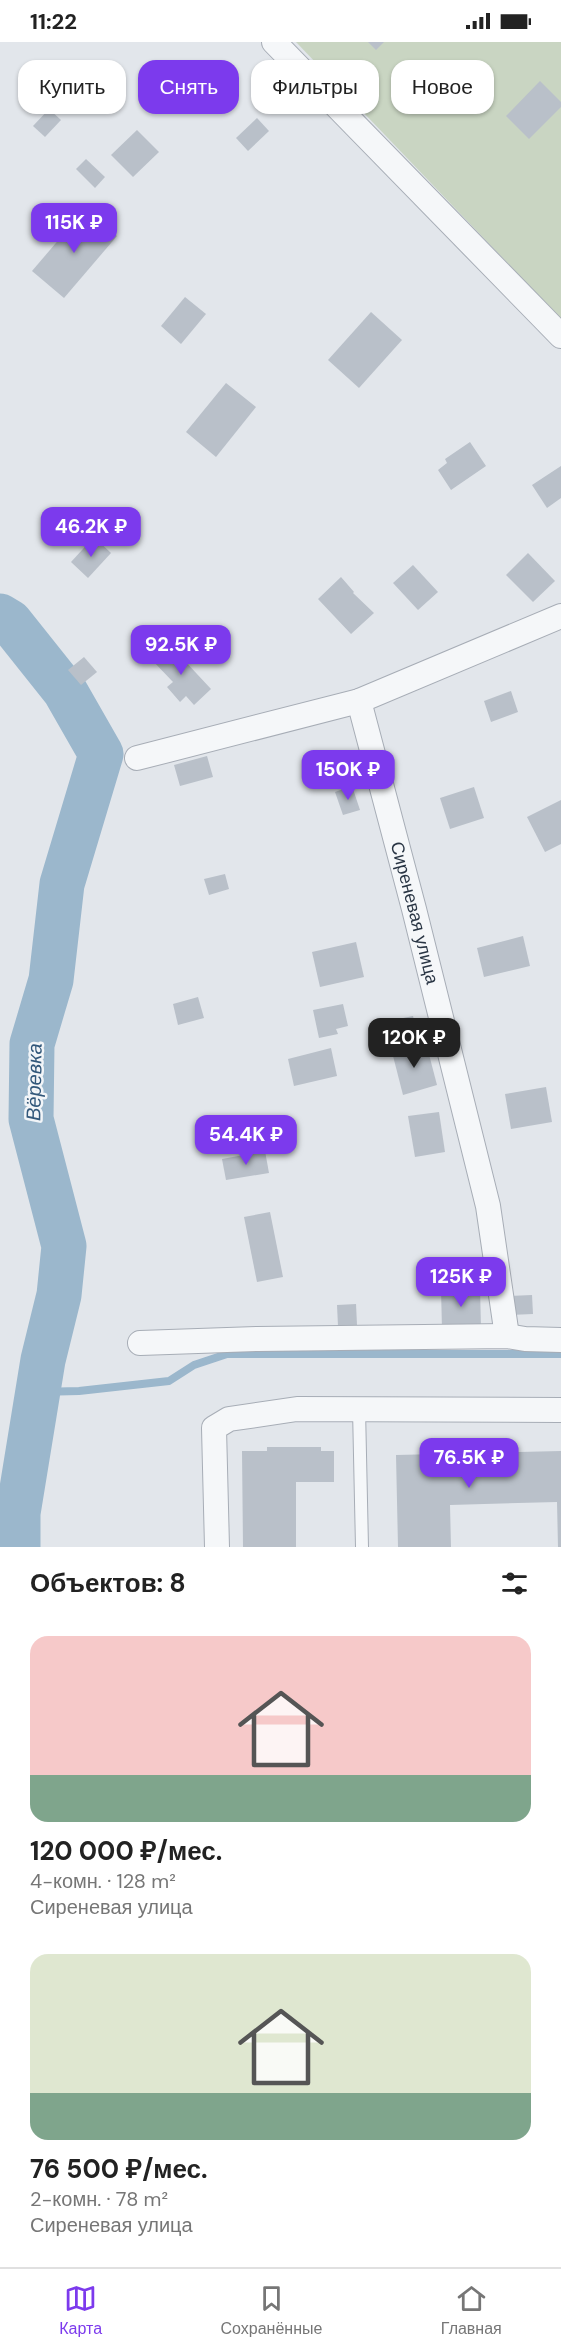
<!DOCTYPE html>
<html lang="ru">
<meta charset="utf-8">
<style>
body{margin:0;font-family:"DM Sans",sans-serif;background:#f6f6f6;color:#222;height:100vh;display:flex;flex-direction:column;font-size:22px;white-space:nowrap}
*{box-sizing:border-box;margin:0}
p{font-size:20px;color:#767676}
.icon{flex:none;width:33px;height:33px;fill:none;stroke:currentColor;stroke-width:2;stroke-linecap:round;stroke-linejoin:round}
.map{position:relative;height:1505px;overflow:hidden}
.drawer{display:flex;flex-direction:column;background:#fff;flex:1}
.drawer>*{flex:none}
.top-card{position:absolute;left:18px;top:18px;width:525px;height:54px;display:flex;gap:12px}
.price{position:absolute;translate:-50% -51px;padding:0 14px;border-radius:12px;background:#7c3aed;color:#fff;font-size:20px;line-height:39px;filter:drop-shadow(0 2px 3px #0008)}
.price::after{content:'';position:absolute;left:50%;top:36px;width:18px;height:14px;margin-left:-9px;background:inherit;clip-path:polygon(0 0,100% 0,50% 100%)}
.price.on{background:#222;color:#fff}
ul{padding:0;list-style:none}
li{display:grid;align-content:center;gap:12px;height:318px;padding:0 30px}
li span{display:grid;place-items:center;height:186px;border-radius:18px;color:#555}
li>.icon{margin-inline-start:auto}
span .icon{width:108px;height:108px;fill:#fffc;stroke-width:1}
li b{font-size:26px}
h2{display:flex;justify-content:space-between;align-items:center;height:72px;padding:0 30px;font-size:26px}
.chip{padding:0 21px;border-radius:18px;background:#fff;box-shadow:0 2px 4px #0004;font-size:21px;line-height:54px}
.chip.on{background:#7c3aed;color:#fff}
.status{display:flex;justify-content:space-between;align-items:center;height:42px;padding:0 30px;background:#fff;direction:ltr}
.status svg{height:16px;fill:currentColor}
.tabs{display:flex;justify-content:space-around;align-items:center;height:84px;border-top:2px solid #e0e0e0;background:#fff;font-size:16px;color:#767676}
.tabs a{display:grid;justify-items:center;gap:3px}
.tabs .on{color:#7c3aed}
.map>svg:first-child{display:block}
.green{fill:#c9d5c2}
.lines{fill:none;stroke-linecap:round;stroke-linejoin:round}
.stream{stroke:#9bb7cc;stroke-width:8}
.river{stroke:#9bb7cc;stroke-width:45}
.building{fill:#b9c0c9}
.service-casing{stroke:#a7adb6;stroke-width:14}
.minor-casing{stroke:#a7adb6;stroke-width:26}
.service{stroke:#f5f7f9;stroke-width:12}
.minor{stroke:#f5f7f9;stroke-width:24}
.labels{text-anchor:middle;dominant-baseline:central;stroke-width:5;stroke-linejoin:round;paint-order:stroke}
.street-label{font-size:18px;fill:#293544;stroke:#f2f5f8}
.water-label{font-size:20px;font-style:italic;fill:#31577a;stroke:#f2f5f8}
</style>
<div class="status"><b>11:22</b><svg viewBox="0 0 49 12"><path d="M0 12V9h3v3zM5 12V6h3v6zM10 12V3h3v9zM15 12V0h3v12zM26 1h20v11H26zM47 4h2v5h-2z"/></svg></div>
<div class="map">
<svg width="561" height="1505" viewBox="0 0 561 1505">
<rect width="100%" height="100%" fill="#e2e6eb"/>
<polygon class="green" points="296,0 561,0 561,277"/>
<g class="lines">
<polyline class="stream" points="38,1350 79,1349 169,1339 194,1323 227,1312 561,1312"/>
<polyline class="river" points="0,574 10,580 65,649 101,712 62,842 51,938 32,1002 31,1077 64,1204 59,1253 43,1318 18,1471 18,1505"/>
</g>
<g class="building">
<polygon points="368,0 384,0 376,8"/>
<polygon points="540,39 561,60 561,65 529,97 506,74"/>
<polygon points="49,67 61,78 45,95 33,84"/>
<polygon points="257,76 269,89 248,109 236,96"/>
<polygon points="137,88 159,110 133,135 111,113"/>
<polygon points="86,117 105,135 95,146 76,127"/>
<polygon points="85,167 117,194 64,256 32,229"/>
<polygon points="185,255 206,272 181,302 161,284"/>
<polygon points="371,270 402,298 359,346 328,318"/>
<polygon points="226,341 256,365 216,415 186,390"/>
<polygon points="470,400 486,424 451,448 438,428 447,421 445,417"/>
<polygon points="561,424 561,456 547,466 532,443"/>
<polygon points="94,495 111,511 88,536 71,520"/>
<polygon points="528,511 555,539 533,560 506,533"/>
<polygon points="413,523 438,550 418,568 393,541"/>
<polygon points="341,535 354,550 353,551 374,571 351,592 318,557"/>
<polygon points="169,602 211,647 194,663 186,654 180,660 167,645 173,640 152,618"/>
<polygon points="84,615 97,630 81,643 68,628"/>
<polygon points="511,649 518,670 491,680 484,659"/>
<polygon points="207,714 213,735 180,744 174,723"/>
<polygon points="352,744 360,768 343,773 335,750"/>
<polygon points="474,745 484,776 450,787 440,756"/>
<polygon points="561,758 561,802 545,810 527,775"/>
<polygon points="225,832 229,847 209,853 204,837"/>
<polygon points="523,894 530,924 484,935 477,906"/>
<polygon points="356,900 364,935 320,945 312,910"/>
<polygon points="198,955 204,976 178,983 173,962"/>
<polygon points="343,962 348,984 336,987 338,992 319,996 313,968"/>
<polygon points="413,974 417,992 378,1000 374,982"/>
<polygon points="426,1001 437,1043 403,1053 392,1010"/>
<polygon points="331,1006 337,1034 294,1044 288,1017"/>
<polygon points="546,1045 552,1080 511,1087 505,1052"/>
<polygon points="439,1070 445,1110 415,1115 408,1074"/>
<polygon points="265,1109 269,1131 226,1138 222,1117"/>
<polygon points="270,1170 283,1235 257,1240 244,1175"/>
<polygon points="480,1246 481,1286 442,1287 441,1247"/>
<polygon points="532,1253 533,1272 510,1273 509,1254"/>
<polygon points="356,1262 357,1283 338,1284 337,1263"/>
<polygon points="267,1405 321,1405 321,1409 334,1409 334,1440 296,1440 296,1505 243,1505 242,1409 267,1409"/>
<polygon points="561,1409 561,1505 558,1505 557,1460 450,1463 451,1505 398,1505 396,1413"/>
</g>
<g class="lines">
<defs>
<polyline id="service" points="359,1367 362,1505"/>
<g id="minor">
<polyline points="274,0 561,294"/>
<path id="s1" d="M359 659 414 867 488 1164 507 1294"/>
<polyline points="137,716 359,659 561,574"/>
<polyline points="140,1301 257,1297 507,1294 525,1297 561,1298"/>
<polyline points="217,1505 214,1386 229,1377 297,1367 561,1368"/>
</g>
</defs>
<use href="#service" class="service-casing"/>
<use href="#minor" class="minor-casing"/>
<use href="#service" class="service"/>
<use href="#minor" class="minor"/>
</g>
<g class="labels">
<g class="street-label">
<text stroke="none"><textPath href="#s1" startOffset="219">Сиреневая улица</textPath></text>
</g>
<g class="water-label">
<text transform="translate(34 1040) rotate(-89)">Вёревка</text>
</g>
</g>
</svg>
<b class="price" style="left:74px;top:212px">115K ₽</b>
<b class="price" style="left:91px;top:516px">46.2K ₽</b>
<b class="price" style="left:181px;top:634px">92.5K ₽</b>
<b class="price" style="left:348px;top:759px">150K ₽</b>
<b class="price on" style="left:414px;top:1027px">120K ₽</b>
<b class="price" style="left:246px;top:1124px">54.4K ₽</b>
<b class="price" style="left:461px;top:1266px">125K ₽</b>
<b class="price" style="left:469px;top:1447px">76.5K ₽</b>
<div class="top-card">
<a class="chip">Купить</a>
<a class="chip on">Снять</a>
<a class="chip">Фильтры</a>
<a class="chip">Новое</a>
</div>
</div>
<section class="drawer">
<h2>Объектов: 8<svg class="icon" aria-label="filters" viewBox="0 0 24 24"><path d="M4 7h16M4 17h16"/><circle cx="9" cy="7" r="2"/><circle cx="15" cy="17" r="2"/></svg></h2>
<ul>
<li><span style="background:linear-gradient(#f6c9c9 75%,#7fa58c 0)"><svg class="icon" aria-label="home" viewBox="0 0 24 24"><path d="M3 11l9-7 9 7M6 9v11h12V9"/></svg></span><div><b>120 000 ₽/мес.</b><p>4-комн. · 128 m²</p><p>Сиреневая улица</p></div></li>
<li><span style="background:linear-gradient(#dfe7d0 75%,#7fa58c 0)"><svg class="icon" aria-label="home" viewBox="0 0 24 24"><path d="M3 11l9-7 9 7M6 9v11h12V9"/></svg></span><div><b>76 500 ₽/мес.</b><p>2-комн. · 78 m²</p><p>Сиреневая улица</p></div></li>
</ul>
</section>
<nav class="tabs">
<a class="on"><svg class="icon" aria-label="map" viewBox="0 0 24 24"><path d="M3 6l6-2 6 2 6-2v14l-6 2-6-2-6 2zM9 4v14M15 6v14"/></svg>Карта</a>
<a><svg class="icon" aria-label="saved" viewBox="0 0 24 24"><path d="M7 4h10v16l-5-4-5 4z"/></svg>Сохранённые</a>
<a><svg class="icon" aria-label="home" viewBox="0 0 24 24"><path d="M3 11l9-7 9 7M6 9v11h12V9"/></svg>Главная</a>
</nav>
